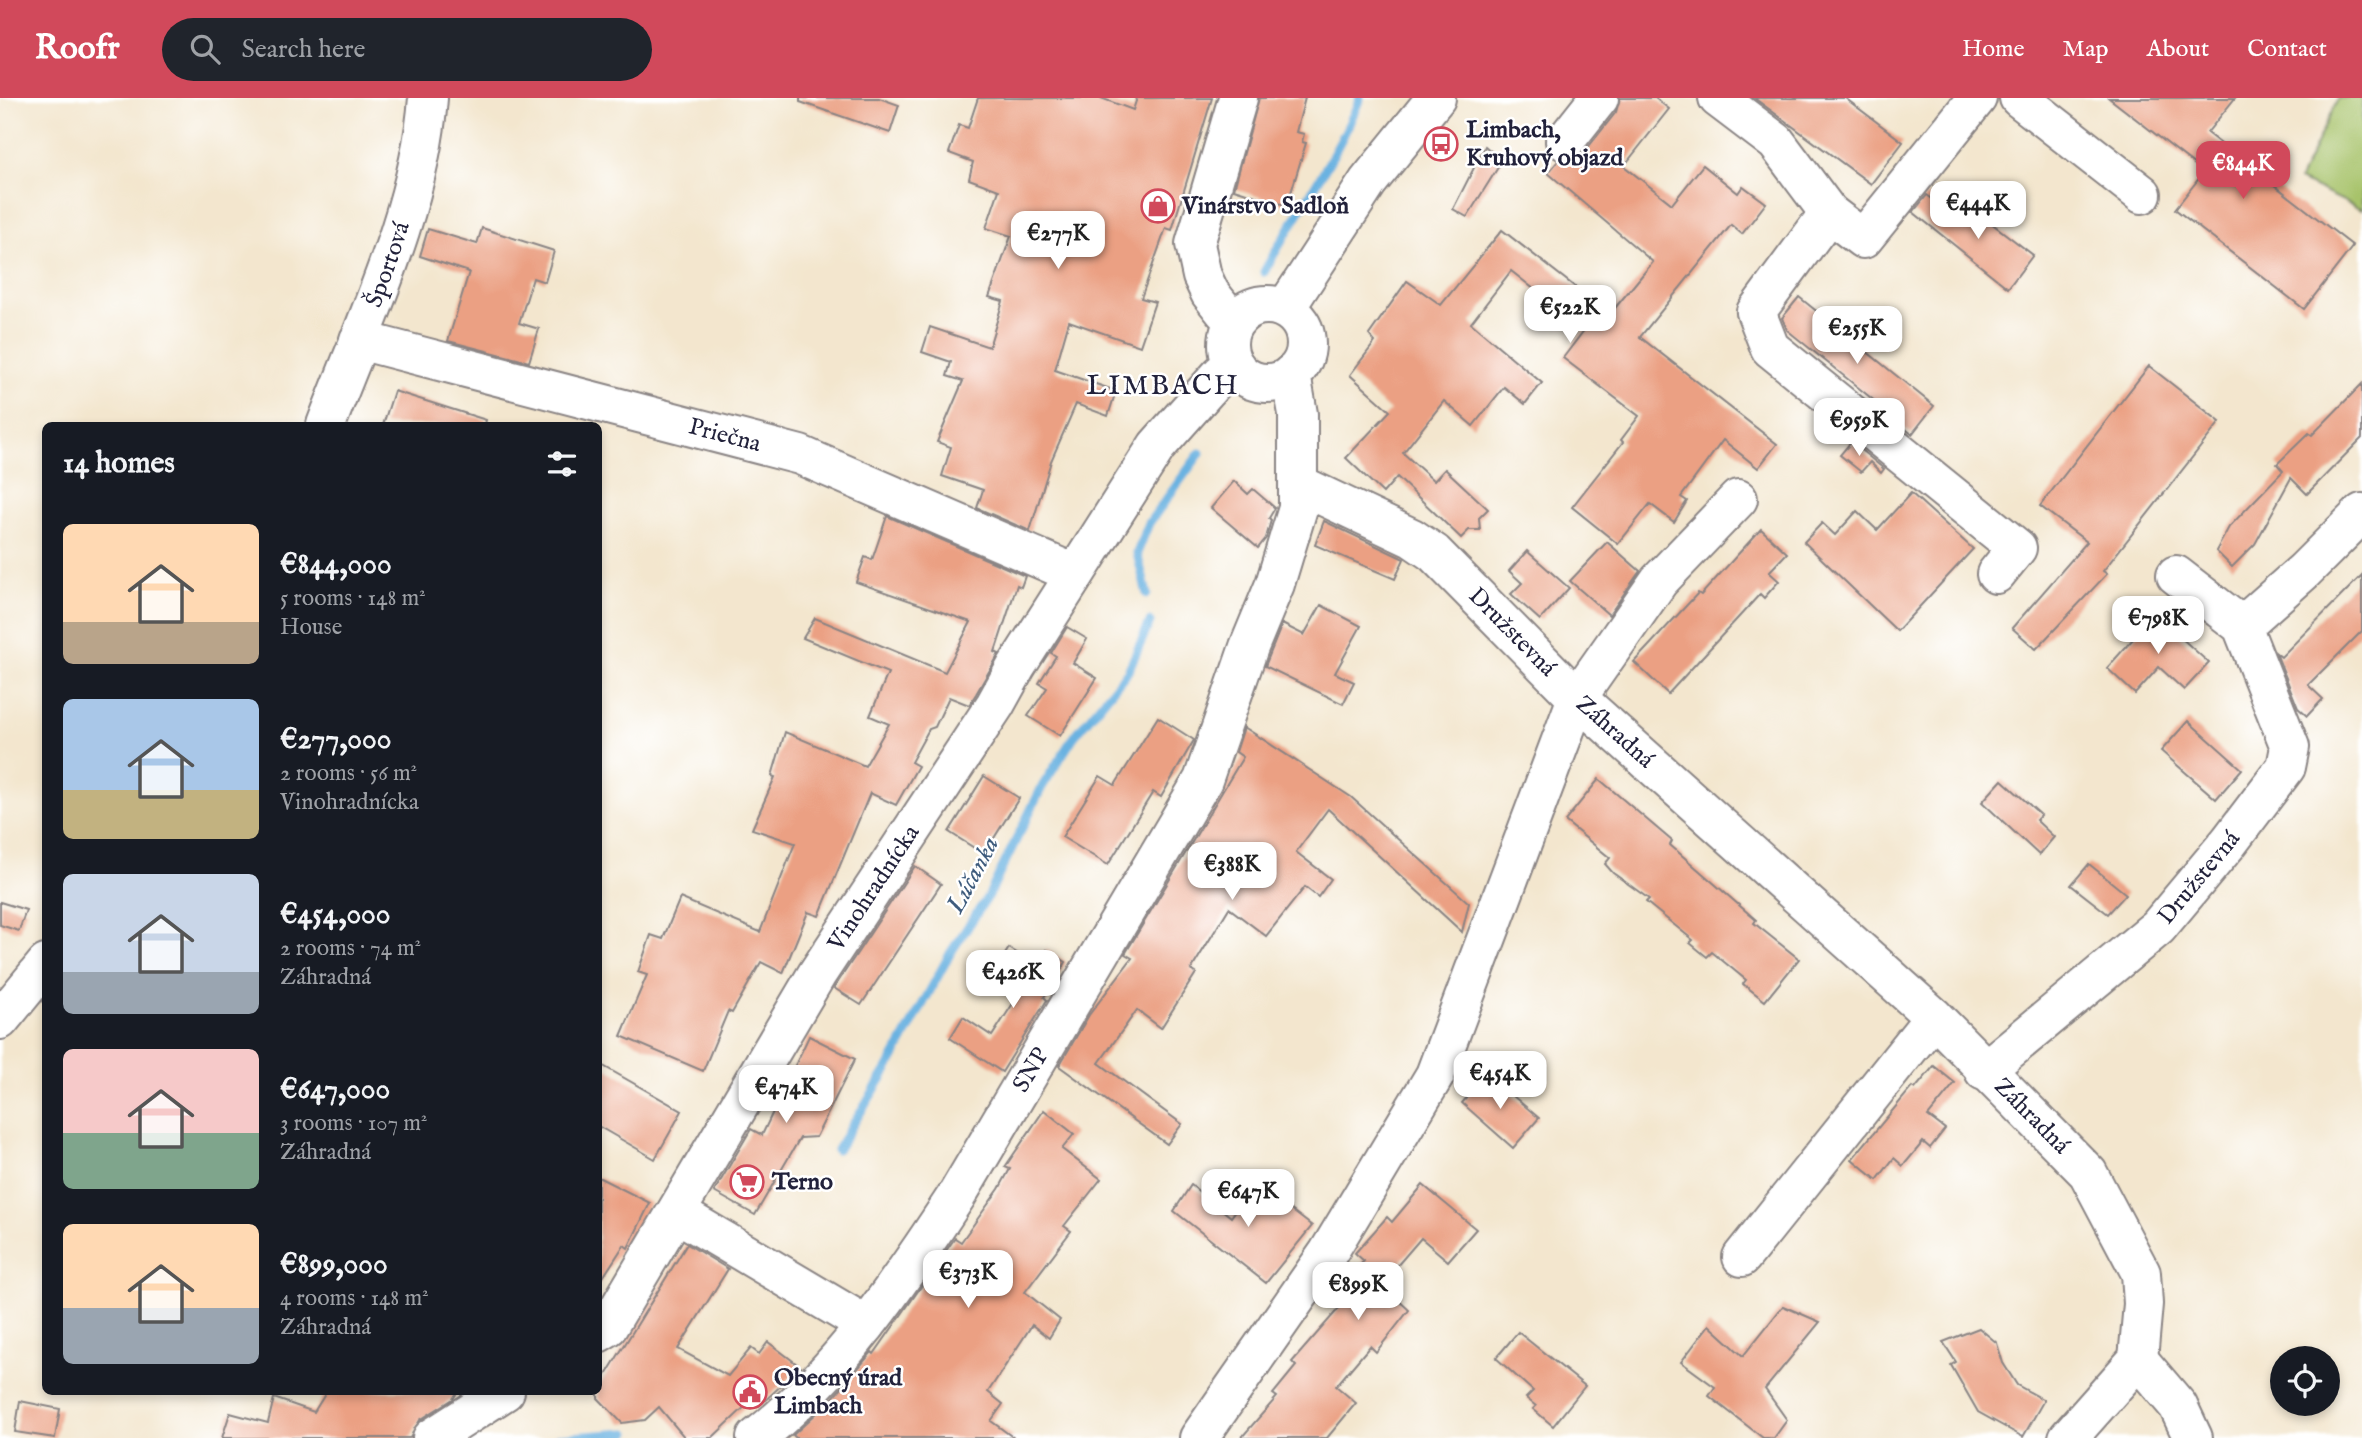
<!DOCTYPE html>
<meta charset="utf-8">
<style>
body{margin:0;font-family:"IM FELL English",serif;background:#20242c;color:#f1f3f6;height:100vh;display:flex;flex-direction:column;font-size:26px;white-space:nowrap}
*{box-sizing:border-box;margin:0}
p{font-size:23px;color:#9ea1a6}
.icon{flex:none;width:38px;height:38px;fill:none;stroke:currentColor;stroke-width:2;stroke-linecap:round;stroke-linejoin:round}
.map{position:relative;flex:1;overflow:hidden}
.panel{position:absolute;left:42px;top:324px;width:560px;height:973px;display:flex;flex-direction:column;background:#171b24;border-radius:10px;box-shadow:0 4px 10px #0003}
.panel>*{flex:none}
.fabs{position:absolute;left:2270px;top:1248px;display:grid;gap:14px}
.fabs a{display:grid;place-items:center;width:70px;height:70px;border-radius:50%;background:#171b24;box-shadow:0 4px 10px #0003;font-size:35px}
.price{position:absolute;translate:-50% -60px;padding:0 16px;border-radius:14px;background:#fff;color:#222;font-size:23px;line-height:46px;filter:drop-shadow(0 2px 4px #0008)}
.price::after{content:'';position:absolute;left:50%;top:42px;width:21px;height:16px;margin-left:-10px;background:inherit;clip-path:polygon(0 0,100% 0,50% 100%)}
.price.on{background:#d1495b;color:#fff}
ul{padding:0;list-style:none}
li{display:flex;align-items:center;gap:21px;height:175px;padding:0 21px}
li span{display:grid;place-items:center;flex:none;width:196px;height:140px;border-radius:10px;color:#555}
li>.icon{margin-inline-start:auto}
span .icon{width:84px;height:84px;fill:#fffc;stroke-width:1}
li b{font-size:30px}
h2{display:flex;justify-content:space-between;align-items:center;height:84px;padding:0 21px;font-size:30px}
header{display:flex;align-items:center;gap:42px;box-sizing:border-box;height:98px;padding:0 35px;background:#d1495b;color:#fff}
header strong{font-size:33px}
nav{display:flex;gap:38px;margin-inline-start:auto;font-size:24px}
.search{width:490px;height:63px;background:#20242c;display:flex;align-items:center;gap:18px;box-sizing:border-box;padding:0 24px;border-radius:38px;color:#9ea1a6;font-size:26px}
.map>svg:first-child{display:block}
.pitch{fill:#a7c36a;stroke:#647252;stroke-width:2}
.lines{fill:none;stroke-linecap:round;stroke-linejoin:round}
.stream{stroke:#6ab2e1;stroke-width:9}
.building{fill:#eba083}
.minor-casing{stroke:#8a8484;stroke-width:42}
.minor{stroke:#fff;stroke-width:38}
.labels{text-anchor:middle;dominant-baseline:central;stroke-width:5;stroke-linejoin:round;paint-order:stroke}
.poi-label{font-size:24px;font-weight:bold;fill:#22223b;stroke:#fff;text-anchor:start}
.street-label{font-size:24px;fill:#22223b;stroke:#fff}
.water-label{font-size:26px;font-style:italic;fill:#3f5c7d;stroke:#fff}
.quarter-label{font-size:28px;letter-spacing:2px;fill:#22223b;stroke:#fff}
</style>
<header>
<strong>Roofr</strong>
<div class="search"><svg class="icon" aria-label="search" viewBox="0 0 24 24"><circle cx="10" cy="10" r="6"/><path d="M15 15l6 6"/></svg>Search here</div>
<nav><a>Home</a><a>Map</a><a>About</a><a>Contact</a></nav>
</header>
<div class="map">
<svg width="2362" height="1340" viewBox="0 0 2362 1340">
<rect width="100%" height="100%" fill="#fff"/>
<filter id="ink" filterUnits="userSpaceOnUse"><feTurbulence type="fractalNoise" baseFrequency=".0143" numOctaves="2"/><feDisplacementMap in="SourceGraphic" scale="14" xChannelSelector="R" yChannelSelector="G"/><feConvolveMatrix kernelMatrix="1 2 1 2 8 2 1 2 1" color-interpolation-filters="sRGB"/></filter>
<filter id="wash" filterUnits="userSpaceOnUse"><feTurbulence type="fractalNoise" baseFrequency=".00686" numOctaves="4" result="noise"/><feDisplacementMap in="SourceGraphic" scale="28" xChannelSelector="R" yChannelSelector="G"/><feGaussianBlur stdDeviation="1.57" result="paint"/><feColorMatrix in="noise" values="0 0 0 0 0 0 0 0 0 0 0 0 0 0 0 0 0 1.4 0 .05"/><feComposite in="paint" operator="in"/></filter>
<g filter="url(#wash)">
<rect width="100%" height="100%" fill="#f3e6ce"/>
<polygon class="pitch" points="2338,0 2362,0 2362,112 2299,82"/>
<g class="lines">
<g class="stream">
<path d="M1264 174C1295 117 1337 60 1360 0"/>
<polyline points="1147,496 1137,455 1149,425 1200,355"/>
<polyline points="837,1052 888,970 951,854 989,797 1042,689 1073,640 1128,573 1150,524"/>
<polyline points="558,1340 627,1335"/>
</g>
</g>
<g id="blocks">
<g class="building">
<polygon points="800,0 879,0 899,7 890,35 800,4"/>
<polygon points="978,0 1101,0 1133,12 1137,0 1212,0 1172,132 1166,130 1141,200 1155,204 1140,248 1069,223 1055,272 1116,293 1108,318 1076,306 1051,363 1030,433 977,410 983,392 942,378 951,349 937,344 963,283 947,278 951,264 922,254 930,229 989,249 1003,203 989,199 1011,138 986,130 999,92 969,81 973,64 949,55 959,27 968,30"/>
<polygon points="1259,0 1305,0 1296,34 1304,36 1302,44 1306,45 1290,98 1288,97 1285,107 1234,91"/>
<polygon points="1620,0 1655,0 1669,11 1624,68 1672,106 1703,67 1738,95 1743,88 1766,105 1742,136 1731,127 1640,239 1777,346 1758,370 1723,342 1681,399 1687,403 1674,424 1650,406 1618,446 1572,409 1623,344 1621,342 1639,318 1563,260 1585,231 1511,173 1471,225 1542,285 1525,306 1504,289 1473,328 1444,303 1403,355 1434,383 1445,371 1488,411 1479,420 1480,432 1469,432 1461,440 1397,379 1383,395 1346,360 1390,313 1350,277 1375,244 1369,237 1407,183 1441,207 1502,132 1610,216 1653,164 1548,75 1558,63 1572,63 1582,57 1616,14"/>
<polygon points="1754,0 1845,0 1903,44 1871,86"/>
<polygon points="2109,0 2235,0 2207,35 2353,148 2304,211 2175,111 2204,74"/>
<polygon points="1485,48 1502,63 1467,119 1453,111"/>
<polygon points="1927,97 1968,128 1978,115 2033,157 2008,190 1913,114"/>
<polygon points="482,130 554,153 545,184 533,180 519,225 539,231 529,264 448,243 469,174 420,158 428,131 477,146"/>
<polygon points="1799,199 1934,308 1912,336 1879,310 1881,308 1787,232 1782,220"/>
<polygon points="2149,268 2220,324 2103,473 2107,476 2036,551 2012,530 2087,444 2040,408"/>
<polygon points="2362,286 2362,340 2307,396 2291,380 2255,446 2232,469 2216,453 2229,429 2283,373 2277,366 2309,335 2312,337"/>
<polygon points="394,293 486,322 485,327 383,327"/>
<polygon points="1851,344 1884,371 1881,375 1870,364 1861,374 1840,357"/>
<polygon points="1234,383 1248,396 1253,391 1275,410 1269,420 1271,422 1266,440 1258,450 1211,410"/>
<polygon points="1911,395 1973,451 1897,533 1804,444 1822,425 1835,437 1857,413 1877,432"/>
<polygon points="887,418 1025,478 1021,489 1017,487 995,554 999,556 976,596 969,607 949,599 935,629 929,631 911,664 918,668 896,707 870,695 819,818 808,814 783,875 761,864 732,915 728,913 703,973 621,938 647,877 638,874 651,837 663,841 680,800 760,834 795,745 752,731 775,679 772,678 785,634 865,668 889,626 870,618 888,575 803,540 815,520 945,574 971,524 856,484 865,459 872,462"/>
<polygon points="1324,423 1404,461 1395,481 1315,447"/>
<polygon points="1761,431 1787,455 1769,474 1779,483 1764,500 1760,496 1668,596 1634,564 1698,495 1701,497"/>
<polygon points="1607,444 1640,473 1609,517 1570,483"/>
<polygon points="1527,453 1569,490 1540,522 1511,496 1522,485 1509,473"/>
<polygon points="2362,477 2362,533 2308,587 2323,601 2307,618 2298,610 2276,555 2281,559"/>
<polygon points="1321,507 1361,528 1335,575 1354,584 1343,606 1265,568 1282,526 1304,537"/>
<polygon points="2159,512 2182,532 2178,537 2209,565 2184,592 2159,569 2135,596 2107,570"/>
<polygon points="1067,529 1087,541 1073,565 1097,580 1060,638 1028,618 1047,590 1039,585 1056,558 1051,555"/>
<polygon points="1158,619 1194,642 1161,699 1153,694 1108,767 1062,739 1100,678 1115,687"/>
<polygon points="2188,623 2242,671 2216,701 2161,653"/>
<polygon points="1244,629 1351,699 1469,805 1462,834 1328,711 1296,754 1331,781 1318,799 1305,789 1266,838 1229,810 1191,872 1196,875 1161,930 1137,912 1099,965 1182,1026 1167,1046 1059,968 1089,917 1132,860 1125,856 1243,659 1236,654"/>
<polygon points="984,678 1019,700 984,756 949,734"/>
<polygon points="1599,681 1672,743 1670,747 1756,822 1754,825 1799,861 1765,903 1743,886 1746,882 1712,854 1707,859 1690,845 1693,842 1646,804 1649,801 1613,775 1605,766 1610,760 1565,723"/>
<polygon points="2002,682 2041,717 2036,722 2054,739 2039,757 1982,704"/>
<polygon points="2089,766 2126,796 2108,816 2071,787"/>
<polygon points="915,768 941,786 861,907 834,890"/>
<polygon points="0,804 26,812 19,833 0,827"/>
<polygon points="1009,850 1037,868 1047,852 1066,864 1044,899 1047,902 1002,974 950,940 963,919 992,938 1025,887 997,869"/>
<polygon points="809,938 855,961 816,1039 800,1040 755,1117 714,1094 751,1031 762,1037"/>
<polygon points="598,965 682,1013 655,1061 598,1028"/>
<polygon points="1934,968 1955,985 1928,1018 1945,1031 1930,1050 1923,1044 1903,1068 1894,1060 1877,1082 1852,1061 1912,989 1915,991"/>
<polygon points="1487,976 1539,1020 1513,1050 1462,1005"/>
<polygon points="1044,1012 1074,1036 1062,1051 1101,1081 1064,1128 1071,1133 1025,1194 1060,1222 1049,1240 1032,1227 988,1294 1003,1306 991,1323 1014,1340 796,1340 793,1337 831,1302 872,1254 874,1256 955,1140 961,1144 999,1091 1010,1071 1005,1069"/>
<polygon points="598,1079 650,1105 628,1150 624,1147 598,1187"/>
<polygon points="1256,1085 1312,1128 1266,1185 1174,1113 1191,1087 1231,1119"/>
<polygon points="1423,1087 1476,1131 1448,1163 1421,1140 1396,1169 1400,1178 1392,1185 1400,1192 1395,1199 1409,1212 1376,1254 1370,1248 1336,1288 1356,1305 1327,1340 1241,1340 1277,1299 1273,1296 1296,1268 1292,1264 1368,1177 1359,1168 1364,1163 1355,1155 1387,1119 1392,1124"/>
<polygon points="687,1146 728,1171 678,1251 728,1278 751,1250 759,1256 768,1244 801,1269 759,1308 752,1302 712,1340 685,1340 659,1309 645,1322 622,1325 598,1300 598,1290"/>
<polygon points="1783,1208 1820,1224 1765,1291 1787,1322 1774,1340 1763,1340 1709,1298 1715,1289 1681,1264 1709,1227 1743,1258"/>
<polygon points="1979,1230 1997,1245 2003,1265 2017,1287 2044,1302 2023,1339 1978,1314 1951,1267 1956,1264 1943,1244"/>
<polygon points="1518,1234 1585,1288 1553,1328 1533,1311 1536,1308 1526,1300 1533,1293 1496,1260"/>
<polygon points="327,1293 458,1293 453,1301 420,1322 410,1340 222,1340 230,1315 268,1325 274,1300 314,1314"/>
<polygon points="20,1303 60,1311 55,1340 15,1334"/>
</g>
</g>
</g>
<g filter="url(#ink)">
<use href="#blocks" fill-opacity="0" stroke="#8a8484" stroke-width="2"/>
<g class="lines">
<defs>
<g id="minor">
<polyline points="1718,0 1776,44 1829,115 1863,141 1977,0"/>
<polyline points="2019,0 2142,96"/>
<polyline points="1565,43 1599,0"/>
<polyline points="1829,115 1756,214 1770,250 2017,450 1996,476"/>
<circle cx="1267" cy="246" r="39"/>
<polyline points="1285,211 1368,84 1436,0"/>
<polyline points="1238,220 1225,214 1210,195 1202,178 1195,146 1238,0"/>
<path id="s1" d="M359 242 800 357 1075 476"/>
<path id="s2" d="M326 327C365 224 420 110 428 0"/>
<path id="s3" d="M1298 386 1412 440 1434 455 1577 600 1659 483 1738 401"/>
<polyline points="2242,528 2304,473 2362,415"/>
<polyline points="0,922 46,866"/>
<path id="s4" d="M1984 973 2158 829 2229 744 2286 669 2290 649 2242 528 2176 477"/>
<polyline points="677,1115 866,1227"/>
<polyline points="1742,1159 1934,919"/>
<path id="s5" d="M598 1235 608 1229 817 876 995 607 1016 569 1157 348 1221 276 1235 268"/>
<polyline points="2138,1261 2178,1308 2193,1340"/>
<polyline points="432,1340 505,1293"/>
<path id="s6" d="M756 1340C839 1275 900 1184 957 1097L1203 682 1249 549 1275 486 1298 410V316L1291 276"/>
<path id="s7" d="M1199 1340 1328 1155 1435 977 1577 600 1934 919 2088 1075 2141 1175 2143 1206 2138 1261 2068 1340"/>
</g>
</defs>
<use href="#minor" class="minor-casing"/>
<use href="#minor" class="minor"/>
</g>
</g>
<defs>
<symbol id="bus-ring" viewBox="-11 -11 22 22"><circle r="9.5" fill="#fff" stroke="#d1495b" stroke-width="1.5"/><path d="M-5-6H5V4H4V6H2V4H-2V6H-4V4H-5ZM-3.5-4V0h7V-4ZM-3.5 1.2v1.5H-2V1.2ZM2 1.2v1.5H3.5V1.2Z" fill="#d1495b"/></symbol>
<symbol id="shop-ring" viewBox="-11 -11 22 22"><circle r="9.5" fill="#fff" stroke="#d1495b" stroke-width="1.5"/><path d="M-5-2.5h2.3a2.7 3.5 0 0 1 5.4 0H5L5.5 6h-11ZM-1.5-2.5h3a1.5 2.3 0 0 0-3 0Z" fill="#d1495b"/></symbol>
<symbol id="supermarket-ring" viewBox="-11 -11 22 22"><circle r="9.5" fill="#fff" stroke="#d1495b" stroke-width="1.5"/><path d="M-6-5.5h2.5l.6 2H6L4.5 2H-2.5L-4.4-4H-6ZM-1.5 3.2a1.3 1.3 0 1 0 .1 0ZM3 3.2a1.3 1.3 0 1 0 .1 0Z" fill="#d1495b"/></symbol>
<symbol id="civic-ring" viewBox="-11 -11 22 22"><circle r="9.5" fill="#fff" stroke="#d1495b" stroke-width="1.5"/><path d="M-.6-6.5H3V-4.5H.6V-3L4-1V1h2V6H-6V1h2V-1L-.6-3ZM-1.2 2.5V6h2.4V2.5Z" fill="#d1495b"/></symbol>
</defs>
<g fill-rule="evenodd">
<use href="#bus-ring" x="1422" y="27" width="38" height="38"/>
<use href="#shop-ring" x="1139" y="89" width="38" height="38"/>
<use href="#supermarket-ring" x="728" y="1065" width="38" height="38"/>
<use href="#civic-ring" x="731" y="1275" width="38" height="38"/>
</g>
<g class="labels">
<g class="poi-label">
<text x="1466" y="32">Limbach,<tspan x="1466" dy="28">Kruhový objazd</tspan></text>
<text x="1182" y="108">Vinárstvo Sadloň</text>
<text x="772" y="1084">Terno</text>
<text x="774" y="1280">Obecný úrad<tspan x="774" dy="28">Limbach</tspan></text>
</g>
<g class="street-label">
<text stroke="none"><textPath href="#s2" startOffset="172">Športová</textPath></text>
<text stroke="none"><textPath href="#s1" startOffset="378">Priečna</textPath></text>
<text stroke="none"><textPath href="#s3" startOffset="264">Družstevná</textPath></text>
<text stroke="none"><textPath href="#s7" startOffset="887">Záhradná</textPath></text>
<text stroke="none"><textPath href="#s4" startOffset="290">Družstevná</textPath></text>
<text stroke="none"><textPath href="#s5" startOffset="525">Vinohradnícka</textPath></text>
<text stroke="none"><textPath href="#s6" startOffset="462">SNP</textPath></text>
<text stroke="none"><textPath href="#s7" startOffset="1454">Záhradná</textPath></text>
</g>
<g class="water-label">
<text transform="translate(973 777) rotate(-62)">Lúčanka</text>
</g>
<g class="quarter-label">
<text x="1163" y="288">LIMBACH</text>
</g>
</g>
</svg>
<div class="fabs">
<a><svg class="icon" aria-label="locate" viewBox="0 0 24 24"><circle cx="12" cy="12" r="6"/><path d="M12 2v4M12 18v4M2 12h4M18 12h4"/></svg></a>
</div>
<b class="price on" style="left:2243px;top:103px">€844K</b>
<b class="price" style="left:1978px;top:143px">€444K</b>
<b class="price" style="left:1058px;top:173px">€277K</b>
<b class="price" style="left:1570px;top:247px">€522K</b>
<b class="price" style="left:1857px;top:268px">€255K</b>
<b class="price" style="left:1859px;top:360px">€959K</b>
<b class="price" style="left:2158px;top:558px">€798K</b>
<b class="price" style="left:1232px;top:804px">€388K</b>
<b class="price" style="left:1013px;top:912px">€426K</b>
<b class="price" style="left:1500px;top:1013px">€454K</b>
<b class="price" style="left:786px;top:1027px">€474K</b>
<b class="price" style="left:1248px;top:1131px">€647K</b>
<b class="price" style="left:968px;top:1212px">€373K</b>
<b class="price" style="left:1358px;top:1224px">€899K</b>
<section class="panel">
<h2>14 homes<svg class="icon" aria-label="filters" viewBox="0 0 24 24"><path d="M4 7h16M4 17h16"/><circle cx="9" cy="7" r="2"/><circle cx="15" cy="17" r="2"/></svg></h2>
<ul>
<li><span style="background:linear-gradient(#ffd9b3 70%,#b9a48a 0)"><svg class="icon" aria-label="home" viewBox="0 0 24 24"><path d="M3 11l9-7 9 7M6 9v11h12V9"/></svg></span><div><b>€844,000</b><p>5 rooms · 148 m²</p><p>House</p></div></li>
<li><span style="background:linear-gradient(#a9c7e8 65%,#c2b280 0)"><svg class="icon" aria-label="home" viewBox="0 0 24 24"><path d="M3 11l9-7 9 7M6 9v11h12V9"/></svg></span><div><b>€277,000</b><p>2 rooms · 56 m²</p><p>Vinohradnícka</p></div></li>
<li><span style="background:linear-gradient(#c9d6e8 70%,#9aa5b1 0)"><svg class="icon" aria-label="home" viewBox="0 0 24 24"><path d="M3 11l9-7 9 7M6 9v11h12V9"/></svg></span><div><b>€454,000</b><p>2 rooms · 74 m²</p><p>Záhradná</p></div></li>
<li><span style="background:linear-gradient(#f6c9c9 60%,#7fa58c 0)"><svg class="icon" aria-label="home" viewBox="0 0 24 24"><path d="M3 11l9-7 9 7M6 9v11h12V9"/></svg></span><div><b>€647,000</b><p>3 rooms · 107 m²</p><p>Záhradná</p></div></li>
<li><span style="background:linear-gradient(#ffd9b3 60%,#9aa5b1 0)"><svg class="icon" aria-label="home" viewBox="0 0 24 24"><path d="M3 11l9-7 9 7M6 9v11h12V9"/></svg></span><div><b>€899,000</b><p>4 rooms · 148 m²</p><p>Záhradná</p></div></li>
</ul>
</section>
</div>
